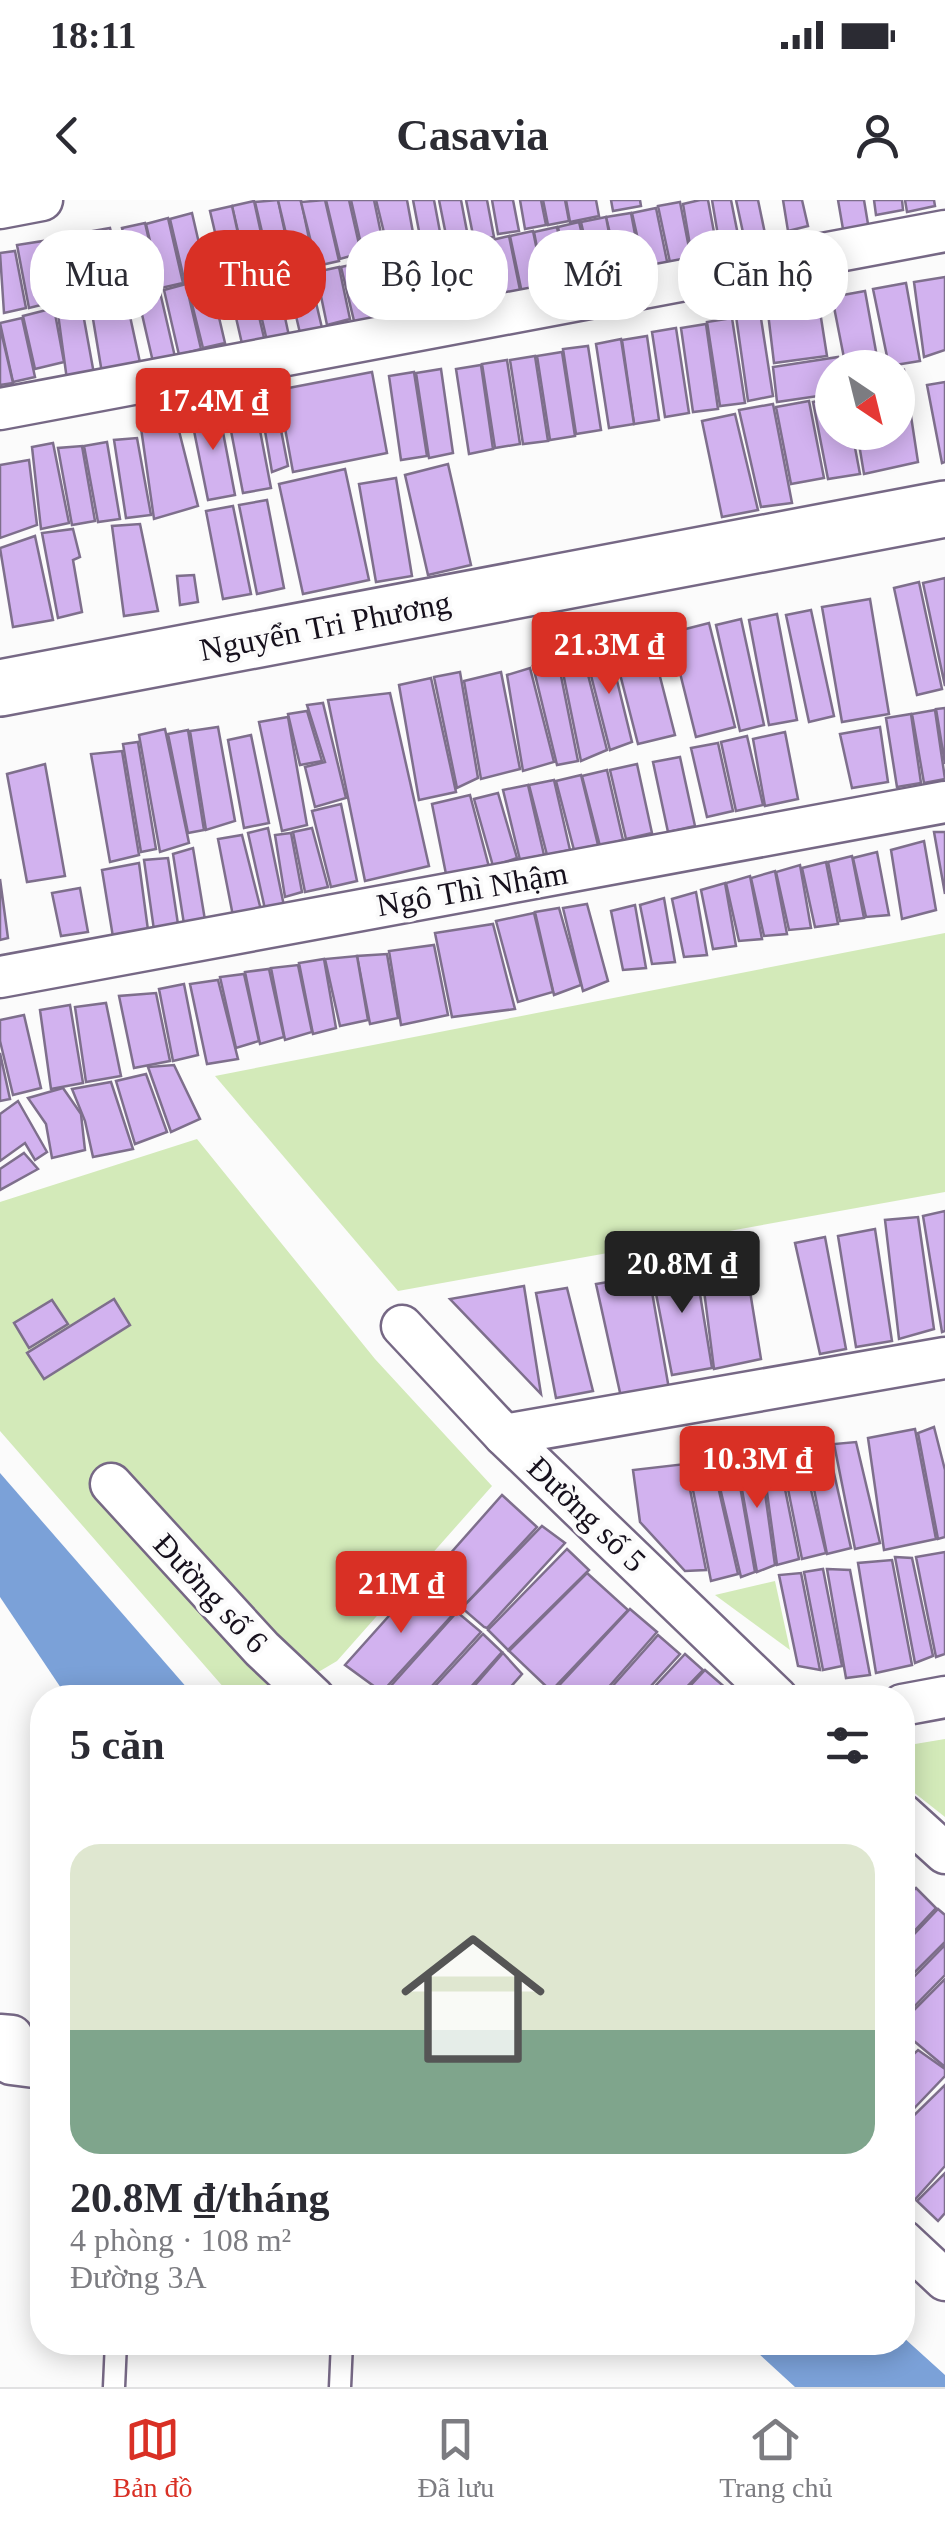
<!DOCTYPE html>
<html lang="vi">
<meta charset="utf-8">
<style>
body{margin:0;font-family:"Times New Roman",serif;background:#f2f2f3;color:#2b2b33;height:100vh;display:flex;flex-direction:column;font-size:38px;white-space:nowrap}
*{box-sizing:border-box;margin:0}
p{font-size:32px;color:#7c7c81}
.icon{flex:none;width:55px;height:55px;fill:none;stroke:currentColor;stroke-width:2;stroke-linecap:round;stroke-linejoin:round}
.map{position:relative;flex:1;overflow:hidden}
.side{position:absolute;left:30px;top:1485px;width:885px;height:670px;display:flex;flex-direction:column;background:#fff;border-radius:40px;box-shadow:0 5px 25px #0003}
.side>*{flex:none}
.banner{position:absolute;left:30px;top:30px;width:885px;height:90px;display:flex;gap:20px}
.needle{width:65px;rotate:145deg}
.tools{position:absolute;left:815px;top:150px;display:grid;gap:20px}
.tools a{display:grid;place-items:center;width:100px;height:100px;border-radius:50%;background:#fff;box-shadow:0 5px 25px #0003;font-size:50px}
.price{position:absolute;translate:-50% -85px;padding:0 22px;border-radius:10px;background:#d93025;color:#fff;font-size:32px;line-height:65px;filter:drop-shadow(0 2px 5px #0008)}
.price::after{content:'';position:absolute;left:50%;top:60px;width:30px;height:22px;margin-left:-15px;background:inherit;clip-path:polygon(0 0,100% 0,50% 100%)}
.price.current{background:#222;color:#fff}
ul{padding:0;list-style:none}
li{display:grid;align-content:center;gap:20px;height:530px;padding:0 40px}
li span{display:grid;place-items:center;height:310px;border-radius:30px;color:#555}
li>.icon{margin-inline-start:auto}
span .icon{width:180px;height:180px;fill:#fffc;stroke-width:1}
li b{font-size:42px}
h2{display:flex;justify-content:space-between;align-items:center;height:120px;padding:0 40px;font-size:42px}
.tag{padding:0 35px;border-radius:40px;background:#fff;box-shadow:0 5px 25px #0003;font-size:35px;line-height:90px}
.tag.current{background:#d93025;color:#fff}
.status{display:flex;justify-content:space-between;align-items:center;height:70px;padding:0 50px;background:#fff;direction:ltr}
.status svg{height:28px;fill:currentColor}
header{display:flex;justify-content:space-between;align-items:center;height:130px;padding:0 40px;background:#fff;font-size:45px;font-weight:700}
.dock{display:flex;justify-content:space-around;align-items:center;height:140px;border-top:2px solid #e1e1e2;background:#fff;font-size:28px;color:#7c7c81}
.dock a{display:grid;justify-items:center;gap:5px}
.dock .current{color:#d93025}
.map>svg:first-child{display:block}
.green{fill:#d3eab9}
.water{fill:#7ba1d8}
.building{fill:#d2b2ef;stroke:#7e6f8c;stroke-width:2.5}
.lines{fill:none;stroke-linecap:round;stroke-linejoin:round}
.lane-casing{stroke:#766885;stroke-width:25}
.street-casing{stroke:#766885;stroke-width:45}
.secondary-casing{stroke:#766885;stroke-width:60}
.lane{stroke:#fff;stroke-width:20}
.street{stroke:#fff;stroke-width:40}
.secondary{stroke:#fff;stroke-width:55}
.labels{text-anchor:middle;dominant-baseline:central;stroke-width:8;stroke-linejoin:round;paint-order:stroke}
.street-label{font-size:32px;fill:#16101c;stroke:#fbfbfb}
</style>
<div class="status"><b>18:11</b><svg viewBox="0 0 49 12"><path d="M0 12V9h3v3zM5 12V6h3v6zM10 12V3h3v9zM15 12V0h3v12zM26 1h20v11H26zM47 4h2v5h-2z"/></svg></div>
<header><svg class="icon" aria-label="back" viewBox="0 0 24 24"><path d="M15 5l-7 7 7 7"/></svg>Casavia<svg class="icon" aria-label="person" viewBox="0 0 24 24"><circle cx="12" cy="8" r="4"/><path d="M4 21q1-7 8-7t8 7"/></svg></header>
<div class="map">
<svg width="945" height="2187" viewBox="0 0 945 2187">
<rect width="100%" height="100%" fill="#fbfbfb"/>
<g class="green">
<polygon points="945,733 945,992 398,1091 215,876"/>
<polygon points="197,939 375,1159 492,1286 337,1461 276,1497 232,1497 0,1231 0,1002"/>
<polygon points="775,1381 790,1450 715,1395"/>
<polygon points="945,1539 945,1617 902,1583 903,1546"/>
</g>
<g class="water">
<polygon points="0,1273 195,1497 67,1497 0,1397"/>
<polygon points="903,2137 945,2175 945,2187 795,2187 747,2143 902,2142"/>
</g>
<g class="building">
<polygon points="278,0 291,61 270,66 255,2"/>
<polygon points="278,0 301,0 313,58 293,63"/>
<polygon points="325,0 339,61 317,66 301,2"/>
<polygon points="326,0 349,0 361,53 340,59"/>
<polygon points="351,0 374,0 384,48 363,53"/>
<polygon points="376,0 407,0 416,49 389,53"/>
<polygon points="413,0 434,0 443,48 423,52"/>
<polygon points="439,0 461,0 469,42 448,45"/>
<polygon points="466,0 487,0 494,37 474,40"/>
<polygon points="492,0 513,0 519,31 498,34"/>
<polygon points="520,0 541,0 546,25 525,29"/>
<polygon points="543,0 565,0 569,21 548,25"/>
<polygon points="566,0 596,0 599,16 570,22"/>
<polygon points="611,0 640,0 641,6 613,11"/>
<polygon points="700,0 708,0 719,59 693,63 683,4"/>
<polygon points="712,0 731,0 742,55 722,59"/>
<polygon points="736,0 758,0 768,48 747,51"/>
<polygon points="783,0 802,0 808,26 788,31"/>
<polygon points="838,0 864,0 869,30 844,35"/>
<polygon points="874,0 902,0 903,10 876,15"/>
<polygon points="905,0 934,0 935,6 907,12"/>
<polygon points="254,1 268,65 247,70 232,6"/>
<polygon points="680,2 692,63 671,67 658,6"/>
<polygon points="232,6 246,70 225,75 210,11"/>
<polygon points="656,8 668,66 645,71 632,13"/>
<polygon points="192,13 207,78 185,83 170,19"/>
<polygon points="631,13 642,71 620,75 606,17"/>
<polygon points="606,17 617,75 594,80 581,22"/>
<polygon points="168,18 183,83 161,88 146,24"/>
<polygon points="579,22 593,80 569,84 558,27"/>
<polygon points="145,23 160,88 137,93 122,28"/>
<polygon points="557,27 568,84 545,89 534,32"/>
<polygon points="110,28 127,101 92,109 76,34"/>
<polygon points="533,31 545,89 522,93 510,36"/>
<polygon points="509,36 521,95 493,101 479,43"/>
<polygon points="43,41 53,102 29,108 17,45"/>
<polygon points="46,42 67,43 81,106 57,111"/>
<polygon points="478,44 490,102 467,106 453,49"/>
<polygon points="452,48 464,106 441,110 429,53"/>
<polygon points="15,51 26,108 4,113 0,53"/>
<polygon points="421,53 433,110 407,116 393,58"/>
<polygon points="393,59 404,117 382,121 368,63"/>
<polygon points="365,62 377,121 355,125 341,67"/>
<polygon points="307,64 322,128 300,133 285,69"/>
<polygon points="339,67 350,119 327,125 316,72"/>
<polygon points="275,71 289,136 267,141 252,76"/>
<polygon points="945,77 945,150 924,157 914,82"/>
<polygon points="250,78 265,142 243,148 228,83"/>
<polygon points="210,79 225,143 203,148 187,84"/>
<polygon points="906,83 920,161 889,166 873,89"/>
<polygon points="186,84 201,149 179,155 164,90"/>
<polygon points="865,91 879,168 846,168 832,97"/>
<polygon points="160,92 175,157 153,162 138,97"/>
<polygon points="819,105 827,156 774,163 768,113"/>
<polygon points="128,107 141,167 102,173 92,113"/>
<polygon points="54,108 64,162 35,169 23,116"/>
<polygon points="82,108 94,174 67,180 58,114"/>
<polygon points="760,112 773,196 748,201 736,116"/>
<polygon points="22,118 35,177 13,182 0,123"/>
<polygon points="732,118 745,203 720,206 707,122"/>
<polygon points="706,124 718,209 693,212 681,128"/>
<polygon points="0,127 13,183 0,185"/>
<polygon points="676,128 689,213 665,217 652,132"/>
<polygon points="647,136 659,220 634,224 622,140"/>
<polygon points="621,139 634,224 609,228 596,144"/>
<polygon points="588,146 601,230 576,234 563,149"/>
<polygon points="562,152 575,236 550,240 537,156"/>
<polygon points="535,156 548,241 523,244 510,160"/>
<polygon points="838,157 840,168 832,168 832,194 777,202 773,167"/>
<polygon points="507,160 520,244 495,248 482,164"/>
<polygon points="481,165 493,249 469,254 456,169"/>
<polygon points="441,169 453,253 429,258 416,173"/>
<polygon points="904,170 918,262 864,274 857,232 898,232 898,172"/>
<polygon points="372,172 387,253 293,272 278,190"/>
<polygon points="414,172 427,256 401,260 389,176"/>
<polygon points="945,182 945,262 942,263 927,185"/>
<polygon points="274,194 288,266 272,272 259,196"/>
<polygon points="832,198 832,232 852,232 860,274 828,279 813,202"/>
<polygon points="254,199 271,288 243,293 226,205"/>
<polygon points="809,201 824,278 791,284 776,207"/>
<polygon points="773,204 792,303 761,307 739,210"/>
<polygon points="218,206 235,295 208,300 190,211"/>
<polygon points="735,214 758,310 722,317 702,221"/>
<polygon points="177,223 198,306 154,319 141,228"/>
<polygon points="137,238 151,315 126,318 114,240"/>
<polygon points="107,242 120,319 98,322 84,246"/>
<polygon points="53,243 69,323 41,329 32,247"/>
<polygon points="82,246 95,321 72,325 58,248"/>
<polygon points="29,260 37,325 0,338 0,265"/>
<polygon points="448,264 471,365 428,375 405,275"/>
<polygon points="345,269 369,380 303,394 279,284"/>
<polygon points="396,278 412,376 376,382 359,284"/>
<polygon points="267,300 284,388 257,394 239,305"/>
<polygon points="233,306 251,394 223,399 206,311"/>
<polygon points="140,324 158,411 124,416 112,326"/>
<polygon points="73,329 80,357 73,360 82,412 58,418 42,333"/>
<polygon points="35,336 53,420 13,427 0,348"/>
<polygon points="194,375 198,402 180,405 177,376"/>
<polygon points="945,378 945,486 923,383"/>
<polygon points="919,382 942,489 917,495 894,388"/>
<polygon points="870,399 889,514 842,522 822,407"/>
<polygon points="811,410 834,516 809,522 786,415"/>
<polygon points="777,414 797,520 769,525 749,420"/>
<polygon points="741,419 764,525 740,531 716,425"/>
<polygon points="709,423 735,527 696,537 670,433"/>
<polygon points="649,434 675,535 638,544 612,443"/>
<polygon points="584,448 609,448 632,542 610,550"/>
<polygon points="582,451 607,550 581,561 560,458"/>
<polygon points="558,461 578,561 557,565 533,466"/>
<polygon points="530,468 554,562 523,571 507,475"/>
<polygon points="460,472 478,578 457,588 434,477"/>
<polygon points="501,472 520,569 481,579 464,481"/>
<polygon points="431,478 456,592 419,600 399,485"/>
<polygon points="390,493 429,666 365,681 328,500"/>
<polygon points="323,503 346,598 315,607 305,567 325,562 307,505"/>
<polygon points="945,508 945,564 936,509"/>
<polygon points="935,510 945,579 924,583 912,514"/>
<polygon points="307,511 322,561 300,565 288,514"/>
<polygon points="911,514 921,583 897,587 886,518"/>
<polygon points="288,517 307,625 282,631 259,522"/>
<polygon points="218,527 235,621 206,630 190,531"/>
<polygon points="880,527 888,582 852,588 840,534"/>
<polygon points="165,529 189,643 160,652 139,535"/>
<polygon points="188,530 204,630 188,633 168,534"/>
<polygon points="785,532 798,599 765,606 753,539"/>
<polygon points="251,535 269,623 244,628 228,540"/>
<polygon points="747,536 763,605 736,611 721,542"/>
<polygon points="138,542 156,649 141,652 123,544"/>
<polygon points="718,543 733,611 707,617 691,548"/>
<polygon points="122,551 139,655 110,662 91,554"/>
<polygon points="680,557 695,626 668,632 653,562"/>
<polygon points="45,564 65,676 27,682 7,574"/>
<polygon points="637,564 652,633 626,639 610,570"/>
<polygon points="607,570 623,640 600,646 582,576"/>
<polygon points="581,575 598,645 574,650 556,581"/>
<polygon points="554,580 570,650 547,655 529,585"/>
<polygon points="528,585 544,655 520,660 503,590"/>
<polygon points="498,593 517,658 493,666 474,599"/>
<polygon points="470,595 489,667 446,674 432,604"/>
<polygon points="341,604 357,681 331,687 312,611"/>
<polygon points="268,628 284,706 265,709 248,633"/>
<polygon points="312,628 328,687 305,692 293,632"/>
<polygon points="934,632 945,632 945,694"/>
<polygon points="291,633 302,692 285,697 275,635"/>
<polygon points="242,635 261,710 233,716 218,639"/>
<polygon points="924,641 936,710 902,719 891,650"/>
<polygon points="193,648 205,720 184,724 173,654"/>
<polygon points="877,652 889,715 866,717 853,658"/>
<polygon points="852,656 864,718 840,721 828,662"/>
<polygon points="168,658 178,724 154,730 144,660"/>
<polygon points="826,662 838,724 815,727 802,668"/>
<polygon points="139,663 148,730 113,737 102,670"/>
<polygon points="800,665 811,728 789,730 776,672"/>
<polygon points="775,671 787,734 764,736 751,678"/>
<polygon points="750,676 762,739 739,741 726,683"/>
<polygon points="0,679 8,738 0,740"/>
<polygon points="725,683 736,746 713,749 701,690"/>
<polygon points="80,688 88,732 61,736 52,693"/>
<polygon points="696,692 707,755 684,757 672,699"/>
<polygon points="664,698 675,762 652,764 640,705"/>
<polygon points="587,704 608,781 583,791 563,708"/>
<polygon points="635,705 646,768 623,770 611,711"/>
<polygon points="559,708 581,785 554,795 535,712"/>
<polygon points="534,713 553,792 518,802 496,721"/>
<polygon points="493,724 515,809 452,817 435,733"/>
<polygon points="434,745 448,815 401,825 389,751"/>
<polygon points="387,754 398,818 370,824 357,756"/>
<polygon points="357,756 368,820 340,826 325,759"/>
<polygon points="324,759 336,828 313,834 299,763"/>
<polygon points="298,765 312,832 285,840 271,768"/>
<polygon points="269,769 284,837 260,844 245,772"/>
<polygon points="244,774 259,841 236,848 220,777"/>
<polygon points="218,780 238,859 207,864 190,784"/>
<polygon points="184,784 198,855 173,861 159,789"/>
<polygon points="156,793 170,861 134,868 119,796"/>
<polygon points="106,803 121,876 86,882 75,807"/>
<polygon points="70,805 83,883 51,889 40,810"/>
<polygon points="24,815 41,888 13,895 0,841 0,820"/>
<polygon points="0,853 10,899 0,901"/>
<polygon points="174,865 200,919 171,932 148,867"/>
<polygon points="146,874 167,932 135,944 116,881"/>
<polygon points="111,882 133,949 93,957 85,921 72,889"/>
<polygon points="63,888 81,914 85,950 52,958 46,924 28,898"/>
<polygon points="18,901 47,952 35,960 25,943 0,961 0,914"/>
<polygon points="24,953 38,969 0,990 0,969"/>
<polygon points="945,1011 945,1131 942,1132 923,1016"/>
<polygon points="918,1017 934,1129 899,1139 885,1020"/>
<polygon points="875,1029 892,1141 856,1147 838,1036"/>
<polygon points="825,1037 846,1149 820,1154 795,1043"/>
<polygon points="743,1048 761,1159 714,1169 700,1059"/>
<polygon points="694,1057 712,1168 672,1175 651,1068"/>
<polygon points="649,1075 669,1189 621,1197 596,1084"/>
<polygon points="524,1086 541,1194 450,1099"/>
<polygon points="567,1088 593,1191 556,1198 536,1093"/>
<polygon points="114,1099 130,1125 44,1179 27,1153"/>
<polygon points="52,1100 68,1124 29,1148 14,1123"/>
<polygon points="934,1227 945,1270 945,1337 938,1339 918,1233"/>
<polygon points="915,1229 936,1339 884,1350 868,1238"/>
<polygon points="856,1242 880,1343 855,1349 834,1244"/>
<polygon points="828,1247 851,1348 827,1354 806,1249"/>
<polygon points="802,1252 826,1353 802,1359 781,1254"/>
<polygon points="778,1254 799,1359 777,1365 762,1256"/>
<polygon points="735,1257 755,1372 741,1377 713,1258"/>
<polygon points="736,1257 760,1257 775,1365 757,1372"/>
<polygon points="687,1260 712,1260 738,1374 711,1381"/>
<polygon points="685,1264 706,1370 685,1371 640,1322 633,1270"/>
<polygon points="502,1295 537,1327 462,1408 426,1381"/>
<polygon points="542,1326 565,1343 487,1428 484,1427 462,1408"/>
<polygon points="567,1349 589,1370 508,1450 488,1430"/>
<polygon points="945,1352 945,1454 936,1457 916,1357"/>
<polygon points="895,1357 912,1358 933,1456 915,1463"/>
<polygon points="892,1360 912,1465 876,1473 858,1363"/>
<polygon points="823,1369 842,1466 823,1470 804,1372"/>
<polygon points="827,1369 850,1370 870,1475 846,1478"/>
<polygon points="587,1373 628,1410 551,1491 509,1451"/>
<polygon points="801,1373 820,1470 798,1466 779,1375"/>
<polygon points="422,1379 456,1411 382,1492 345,1465"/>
<polygon points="630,1409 657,1432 599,1498 559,1498 553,1492"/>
<polygon points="457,1412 481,1432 421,1498 380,1498"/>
<polygon points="483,1434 502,1452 461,1498 424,1498"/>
<polygon points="658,1435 680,1454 640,1498 602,1498"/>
<polygon points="503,1453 522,1474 501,1498 464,1498"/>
<polygon points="685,1454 703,1470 676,1498 644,1498"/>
<polygon points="705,1470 735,1496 679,1498"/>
<polygon points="916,1688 936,1708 902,1744 902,1701"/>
<polygon points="938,1709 945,1715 945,1742 902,1785 902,1747"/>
<polygon points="945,1745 945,1775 902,1819 902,1789"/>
<polygon points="945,1779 945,1867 902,1831 902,1822"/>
<polygon points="918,1850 945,1869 945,1876 902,1921 902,1865"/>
<polygon points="945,1885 945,1966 911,2004 902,1996 902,1927"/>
<polygon points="945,1973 945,2013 938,2021 917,2001"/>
</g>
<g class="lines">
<defs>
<g id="lane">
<polyline points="114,2187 116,2142"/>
<polyline points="340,2187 342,2142"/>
</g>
<g id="street">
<polyline points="0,8 42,0"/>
<polyline points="0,209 945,31"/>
<polyline points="0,777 945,602"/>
<polyline points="402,1126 504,1235 777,1498"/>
<polyline points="504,1235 945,1158"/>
<polyline points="111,1284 262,1449 314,1498"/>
<polyline points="902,1505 945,1497"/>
<polyline points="902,1614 945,1653"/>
<polyline points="0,1835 12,1836 11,1864 42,1868"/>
<polyline points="902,2040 945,2080"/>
</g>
<polyline id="secondary" points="0,488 945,309"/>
</defs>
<use href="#lane" class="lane-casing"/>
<use href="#street" class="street-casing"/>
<use href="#secondary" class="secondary-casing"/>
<use href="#lane" class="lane"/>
<use href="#street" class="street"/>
<use href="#secondary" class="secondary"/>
</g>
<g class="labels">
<g class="street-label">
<text transform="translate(325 426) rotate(-11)">Nguyển Tri Phương</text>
<text transform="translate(472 689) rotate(-10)">Ngô Thì Nhậm</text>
<text transform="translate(587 1314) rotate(44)">Đường số 5</text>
<text transform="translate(211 1393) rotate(47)">Đường số 6</text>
</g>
</g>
</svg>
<div class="tools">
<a><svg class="needle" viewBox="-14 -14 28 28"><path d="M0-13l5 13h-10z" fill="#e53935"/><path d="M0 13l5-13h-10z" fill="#7c7c81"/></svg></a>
</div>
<b class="price" style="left:213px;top:253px">17.4M ₫</b>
<b class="price" style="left:609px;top:497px">21.3M ₫</b>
<b class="price current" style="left:682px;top:1116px">20.8M ₫</b>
<b class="price" style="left:757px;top:1311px">10.3M ₫</b>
<b class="price" style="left:401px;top:1436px">21M ₫</b>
<div class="banner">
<a class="tag">Mua</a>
<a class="tag current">Thuê</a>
<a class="tag">Bộ lọc</a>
<a class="tag">Mới</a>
<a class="tag">Căn hộ</a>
</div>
<section class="side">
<h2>5 căn<svg class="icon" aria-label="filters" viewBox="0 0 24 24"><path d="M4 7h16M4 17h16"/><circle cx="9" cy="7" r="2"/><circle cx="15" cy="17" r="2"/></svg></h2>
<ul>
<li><span style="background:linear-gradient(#dfe7d0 60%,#7fa58c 0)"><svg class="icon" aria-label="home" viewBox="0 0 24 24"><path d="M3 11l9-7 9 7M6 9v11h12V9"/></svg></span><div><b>20.8M ₫/tháng</b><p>4 phòng · 108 m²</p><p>Đường 3A</p></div></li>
</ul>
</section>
</div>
<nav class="dock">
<a class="current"><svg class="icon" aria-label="map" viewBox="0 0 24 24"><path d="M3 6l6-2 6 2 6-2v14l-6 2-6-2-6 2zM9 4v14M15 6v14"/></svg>Bản đồ</a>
<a><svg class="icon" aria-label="saved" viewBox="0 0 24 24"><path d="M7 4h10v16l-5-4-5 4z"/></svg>Đã lưu</a>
<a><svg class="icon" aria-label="home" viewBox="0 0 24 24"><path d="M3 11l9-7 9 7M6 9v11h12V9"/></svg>Trang chủ</a>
</nav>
